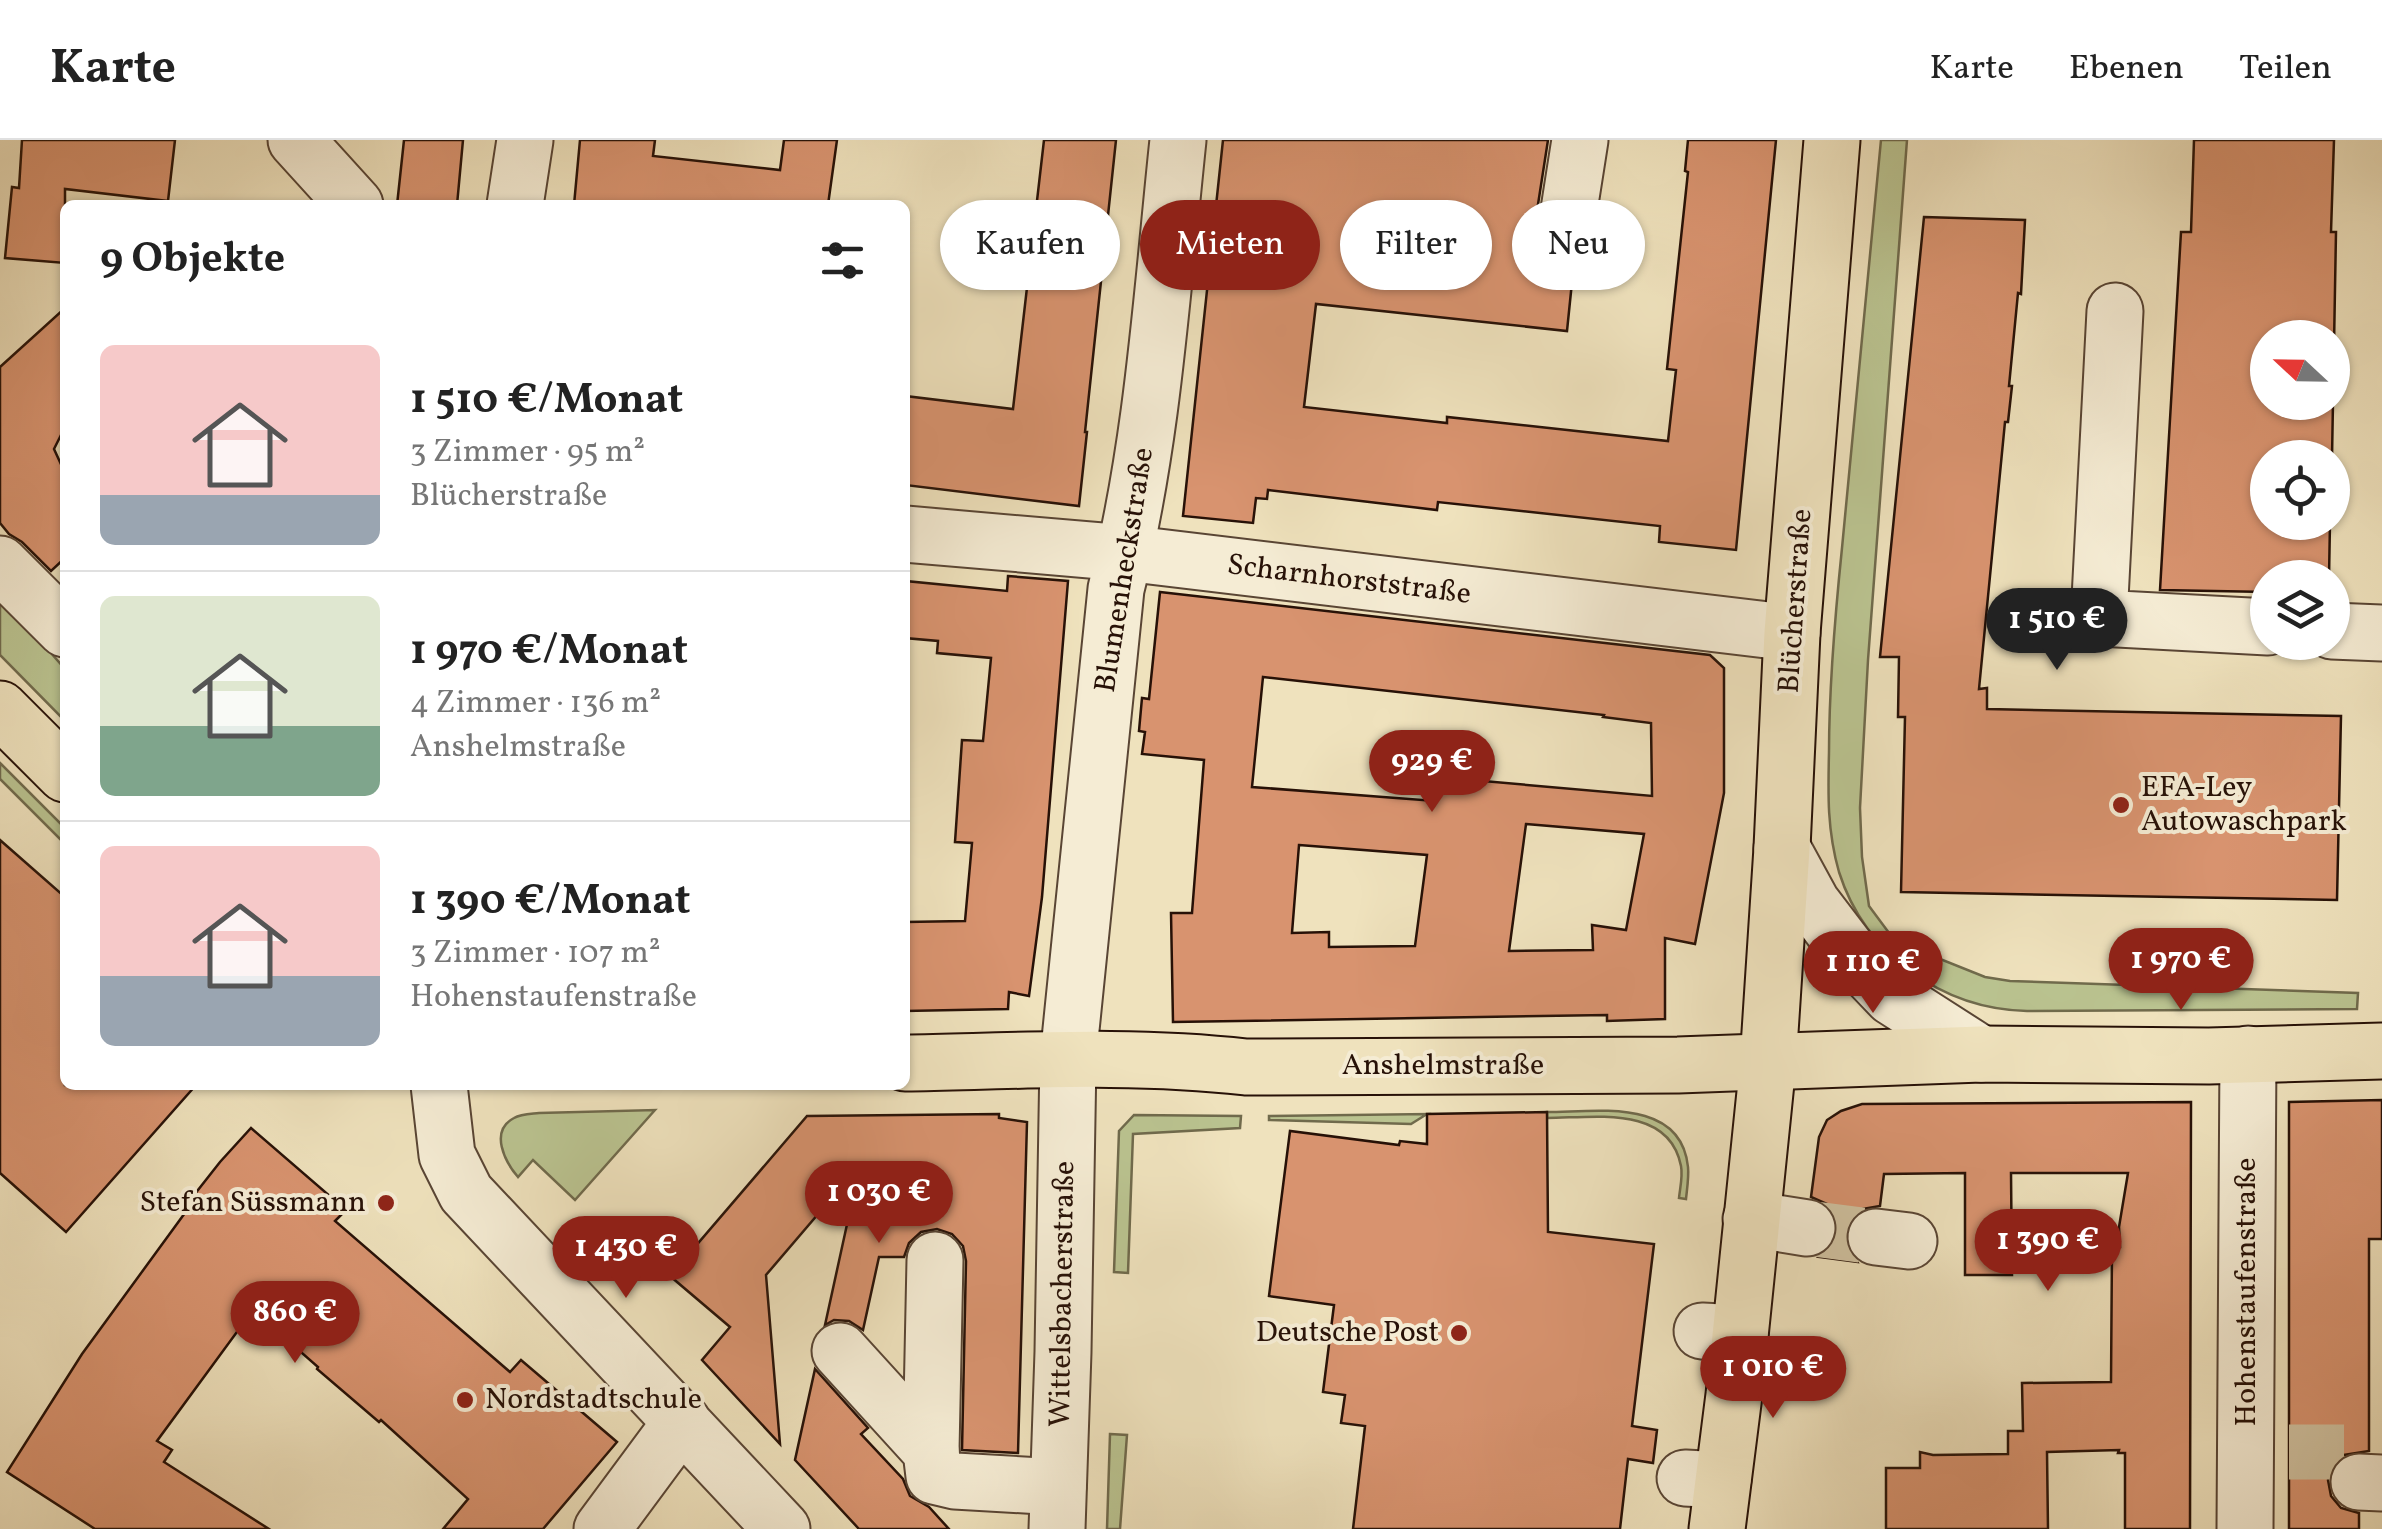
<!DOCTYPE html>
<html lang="de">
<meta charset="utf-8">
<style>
body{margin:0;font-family:Vollkorn,serif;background:#f6f6f6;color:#222;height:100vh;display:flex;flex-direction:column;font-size:38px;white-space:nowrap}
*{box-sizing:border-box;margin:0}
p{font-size:32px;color:#767676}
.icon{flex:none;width:55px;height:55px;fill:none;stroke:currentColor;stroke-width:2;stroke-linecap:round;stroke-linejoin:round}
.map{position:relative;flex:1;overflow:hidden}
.details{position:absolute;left:60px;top:60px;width:850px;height:890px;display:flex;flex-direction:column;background:#fff;border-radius:15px;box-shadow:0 2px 8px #0004}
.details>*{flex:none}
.hud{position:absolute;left:940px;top:60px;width:950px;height:90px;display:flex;gap:20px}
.needle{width:65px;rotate:292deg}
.buttons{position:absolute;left:2250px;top:180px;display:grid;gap:20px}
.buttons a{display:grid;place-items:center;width:100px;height:100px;border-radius:50%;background:#fff;box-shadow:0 2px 8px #0004;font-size:50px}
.price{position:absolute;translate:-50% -85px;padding:0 22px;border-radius:35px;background:#8f2418;color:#fff;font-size:32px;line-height:65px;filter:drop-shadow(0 2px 5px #0008)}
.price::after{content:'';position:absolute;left:50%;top:60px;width:30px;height:22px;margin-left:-15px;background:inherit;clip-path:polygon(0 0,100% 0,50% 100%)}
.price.active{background:#222;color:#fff}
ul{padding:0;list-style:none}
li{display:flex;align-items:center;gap:30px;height:250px;padding:0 40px}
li+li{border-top:2px solid #e0e0e0}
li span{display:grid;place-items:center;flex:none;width:280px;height:200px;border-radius:15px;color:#555}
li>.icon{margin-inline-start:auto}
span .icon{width:120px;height:120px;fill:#fffc;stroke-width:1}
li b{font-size:42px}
h2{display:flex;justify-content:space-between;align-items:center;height:120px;padding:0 40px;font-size:42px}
.pill{padding:0 35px;border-radius:45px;background:#fff;box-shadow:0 2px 8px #0004;font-size:35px;line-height:90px}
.pill.active{background:#8f2418;color:#fff}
header{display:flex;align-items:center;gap:60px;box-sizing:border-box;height:140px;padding:0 50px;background:#fff;border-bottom:2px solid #e0e0e0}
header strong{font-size:48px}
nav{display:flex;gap:55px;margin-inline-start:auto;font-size:35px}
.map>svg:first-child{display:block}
.green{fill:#bac390;stroke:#706a4c;stroke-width:2.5}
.building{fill:#d8936f;stroke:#271107;stroke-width:2.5;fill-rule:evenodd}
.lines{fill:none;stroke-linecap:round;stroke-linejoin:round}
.minor-tunnel{stroke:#d1c3a2;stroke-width:55;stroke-dasharray:55 28;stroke-linecap:butt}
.minor-casing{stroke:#594534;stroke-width:59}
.major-casing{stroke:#271107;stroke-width:59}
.minor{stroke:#f5ecd4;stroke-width:55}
.major{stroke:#efe2bd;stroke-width:55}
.poi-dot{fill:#8f2418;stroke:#f5ecd4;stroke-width:4}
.labels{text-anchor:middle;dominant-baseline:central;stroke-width:8;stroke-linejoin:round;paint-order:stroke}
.street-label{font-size:30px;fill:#271107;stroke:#f5ecd4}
.poi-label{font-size:30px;fill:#271107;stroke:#f5ecd4;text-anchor:start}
</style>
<header>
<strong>Karte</strong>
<nav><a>Karte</a><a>Ebenen</a><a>Teilen</a></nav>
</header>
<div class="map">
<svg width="2382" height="1389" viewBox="0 0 2382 1389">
<rect width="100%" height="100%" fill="#efe2bd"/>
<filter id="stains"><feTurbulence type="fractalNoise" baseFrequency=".002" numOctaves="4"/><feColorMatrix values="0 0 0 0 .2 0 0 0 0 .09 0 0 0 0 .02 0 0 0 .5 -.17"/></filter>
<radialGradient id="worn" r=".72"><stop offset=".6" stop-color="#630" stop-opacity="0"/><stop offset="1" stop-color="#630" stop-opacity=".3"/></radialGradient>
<g class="green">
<path d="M1881 0H1907L1868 520 1860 668 1862 717 1869 766 1895 801 1985 837 2010 841 2358 853 2357 869 2027 871C1942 869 1865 814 1839 732 1827 690 1828 654 1829 612 1829 543 1835 476 1842 408 1855 272 1868 136 1881 0Z"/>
<polygon points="0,455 65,529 65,581 0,515"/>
<polygon points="0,623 65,688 65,704 0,639"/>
<path d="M655 970 575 1060 533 1020 518 1037C505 1022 489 991 514 978 521 974 531 974 539 973Z"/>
<path d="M1547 972C1596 972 1681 957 1688 1027 1689 1037 1687 1049 1686 1059L1679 1058C1680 1048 1683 1036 1681 1026 1669 964 1593 978 1547 978Z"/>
<polygon points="1427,974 1411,984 1269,980 1269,976"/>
<polygon points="1134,975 1241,976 1240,988 1133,994 1128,1133 1114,1132 1119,991"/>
<polygon points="1110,1294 1127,1295 1120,1389 1107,1389"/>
</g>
<g class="building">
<polygon points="22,0 175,0 168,61 65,49 65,123 5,118 12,47 19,48"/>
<polygon points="404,0 463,0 457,65 397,65"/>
<polygon points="580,0 655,0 653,16 780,30 784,0 837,0 828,65 574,65"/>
<polygon points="1044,0 1116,0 1085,292 1087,292 1079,366 905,345 905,256 1013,269"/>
<polygon points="1223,0 1548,0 1532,103 1534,119 1532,138 1572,142 1567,191 1316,164 1304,267 1447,283 1447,277 1668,301 1676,230 1667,229 1688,32 1685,31 1688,0 1776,0 1736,410 1659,402 1660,386 1438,362 1437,370 1268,350 1267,359 1256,358 1253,383 1183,376"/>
<path d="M2194 0H2334L2331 92H2336L2332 318H2268V382H2330L2329 438H2268V452L2160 450 2181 92H2191ZM2268 198H2332V262H2268Z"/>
<polygon points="1924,77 2025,80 2021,154 2018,153 2009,246 2012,246 2008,282 2005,282 1979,549 1987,548 1987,569 2341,576 2337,760 1901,752 1905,577 1898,577 1899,517 1880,517"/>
<polygon points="65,168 65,287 54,309 65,333 65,418 51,431 22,402 9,394 0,383 0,227"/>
<polygon points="1008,436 1068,441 1042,757 1029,856 1009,852 1008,869 905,871 905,782 965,781 972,703 955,702 962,600 983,601 991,518 937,513 938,501 905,498 905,441 1007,451"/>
<path d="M1160 452 1710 515 1724 528V653L1695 804 1665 798V879L1607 881V875L1173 882 1171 773H1192L1204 620 1142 614 1145 592 1139 591 1142 558 1149 559ZM1263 537 1604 575 1603 577 1651 583 1652 656 1438 637 1435 661 1252 647ZM1526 684 1644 694 1626 790 1592 785 1593 810 1509 811ZM1299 705 1427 715 1415 806 1329 807V792L1292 793Z"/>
<polygon points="0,700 65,757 65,945 196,945 66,1092 0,1033"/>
<polygon points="2382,960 2382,1099 2369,1099 2369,1311 2344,1315 2332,1326 2328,1340 2331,1356 2341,1368 2359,1373 2359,1389 2289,1389 2289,962"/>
<polygon points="2191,962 2190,1389 2125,1389 2125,1313 2118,1313 2119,1310 2047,1312 2048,1389 1886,1389 1886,1328 1920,1328 1920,1312 1933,1315 2008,1314 2008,1291 2023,1291 2022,1243 2111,1242 2112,1107 2120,1107 2119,1087 2128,1033 2011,1033 2012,1135 1965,1135 1965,1033 1884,1034 1880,1066 1863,1069 1851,1079 1845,1092 1847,1108 1857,1122 1819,1117 1832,1107 1838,1092 1836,1078 1827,1064 1811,1057 1819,997 1827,980 1841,971 1862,964"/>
<polygon points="1547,972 1548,1092 1654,1104 1632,1286 1657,1290 1653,1323 1628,1319 1620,1389 1353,1389 1365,1286 1341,1283 1345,1255 1323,1252 1334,1165 1269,1156 1290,991 1399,1005 1400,1001 1427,1004 1427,974"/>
<polygon points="999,974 999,978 1027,982 1018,1313 962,1310 966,1121 963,1106 952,1094 937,1089 921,1092 909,1103 904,1117 879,1117 863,1190 849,1181 834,1180 825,1185 860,1025 766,1135 780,1304 702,1220 730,1187 670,1136 807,976"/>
<polygon points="251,988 346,1070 335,1081 510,1232 521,1220 617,1302 543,1389 443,1389 468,1359 381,1280 379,1282 317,1229 318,1227 253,1170 157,1301 172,1310 164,1322 269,1389 95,1389 7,1332 82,1214 190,1066 187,1064 220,1022"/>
<polygon points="815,1229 868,1288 861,1294 903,1339 910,1356 929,1367 949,1389 859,1389 795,1320"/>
</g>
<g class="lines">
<g class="minor-tunnel">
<polyline points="1807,1088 1876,1097"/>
<polyline points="2289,1312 2370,1312"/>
</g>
<defs>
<g id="minor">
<polyline points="296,0 355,65"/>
<polyline points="515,65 525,0"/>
<polyline points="1563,108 1580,0"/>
<polyline points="2115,171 2099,478 2268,487"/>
<polyline points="905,394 1125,413 1792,493"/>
<polyline points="0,424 65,489"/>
<polyline points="2332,491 2382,493"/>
<polyline points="1782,708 1812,763 1851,814 1892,857 1981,914"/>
<polyline points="439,945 447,1015 466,1053 782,1389"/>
<polyline points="1751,1079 1807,1088"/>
<polyline points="1876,1097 1909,1101"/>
<polyline points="1702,1191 1740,1193"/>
<polyline points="840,1211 931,1311 934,1336 955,1341 1058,1347"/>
<polyline points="931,1311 935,1120"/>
<polyline points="1685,1338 1723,1340"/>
<polyline points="2359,1342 2382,1343"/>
<polyline points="602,1389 682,1281"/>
<path d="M1057 1389 1063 1212 1068 919 1116 449C1153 303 1162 150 1178 0"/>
<polyline points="2245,1389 2248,914"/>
</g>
<g id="major">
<polyline points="0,569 65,634"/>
<path d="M905 923C1019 921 1133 914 1246 927L1678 925 1981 914 2209 916 2382 911"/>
<polyline points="1717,1389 1734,1255 1768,923 1782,708 1792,493 1832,0"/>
</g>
</defs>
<use href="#minor" class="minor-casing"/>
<use href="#major" class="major-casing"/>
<use href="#minor" class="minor"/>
<use href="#major" class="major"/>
</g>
<g class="poi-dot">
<circle cx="2121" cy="665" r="10"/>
<circle cx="386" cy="1063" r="10"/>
<circle cx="1459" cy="1193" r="10"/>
<circle cx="465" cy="1260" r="10"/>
</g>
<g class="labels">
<g class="street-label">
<text transform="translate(1125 430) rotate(-81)">Blumenheckstraße</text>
<text transform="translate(1349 440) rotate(7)">Scharnhorststraße</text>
<text transform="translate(1796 461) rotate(-86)">Blücherstraße</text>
<text x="1443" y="926">Anshelmstraße</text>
<text transform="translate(2247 1152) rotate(-90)">Hohenstaufenstraße</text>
<text transform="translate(1063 1154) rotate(-89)">Wittelsbacherstraße</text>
</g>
<g class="poi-label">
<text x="2141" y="648">EFA-Ley<tspan x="2141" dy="34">Autowaschpark</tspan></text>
<text x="366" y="1063" text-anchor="end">Stefan Süssmann</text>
<text x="1439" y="1193" text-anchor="end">Deutsche Post</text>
<text x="485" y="1260">Nordstadtschule</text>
</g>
</g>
<rect width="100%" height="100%" filter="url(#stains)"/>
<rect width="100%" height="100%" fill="url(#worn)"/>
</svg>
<div class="buttons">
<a><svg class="needle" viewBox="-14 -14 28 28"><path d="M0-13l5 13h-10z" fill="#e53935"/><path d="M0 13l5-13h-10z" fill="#767676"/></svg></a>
<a><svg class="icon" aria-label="locate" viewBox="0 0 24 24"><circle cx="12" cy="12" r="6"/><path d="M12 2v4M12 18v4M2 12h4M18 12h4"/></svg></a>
<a><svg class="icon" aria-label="layers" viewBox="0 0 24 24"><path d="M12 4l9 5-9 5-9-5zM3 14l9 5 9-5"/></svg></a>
</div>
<b class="price active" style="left:2057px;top:533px">1 510 €</b>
<b class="price" style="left:1432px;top:675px">929 €</b>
<b class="price" style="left:2181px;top:873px">1 970 €</b>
<b class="price" style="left:1873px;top:876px">1 110 €</b>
<b class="price" style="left:879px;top:1106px">1 030 €</b>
<b class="price" style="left:2048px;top:1154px">1 390 €</b>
<b class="price" style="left:626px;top:1161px">1 430 €</b>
<b class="price" style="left:295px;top:1226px">860 €</b>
<b class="price" style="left:1773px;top:1281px">1 010 €</b>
<div class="hud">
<a class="pill">Kaufen</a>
<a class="pill active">Mieten</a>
<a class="pill">Filter</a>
<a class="pill">Neu</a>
</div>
<section class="details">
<h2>9 Objekte<svg class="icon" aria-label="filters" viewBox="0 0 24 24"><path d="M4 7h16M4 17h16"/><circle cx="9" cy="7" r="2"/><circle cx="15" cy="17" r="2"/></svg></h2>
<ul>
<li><span style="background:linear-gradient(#f6c9c9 75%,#9aa5b1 0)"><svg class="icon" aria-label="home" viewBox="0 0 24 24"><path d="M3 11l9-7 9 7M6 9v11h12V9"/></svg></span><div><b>1 510 €/Monat</b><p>3 Zimmer · 95 m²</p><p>Blücherstraße</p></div></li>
<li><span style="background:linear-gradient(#dfe7d0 65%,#7fa58c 0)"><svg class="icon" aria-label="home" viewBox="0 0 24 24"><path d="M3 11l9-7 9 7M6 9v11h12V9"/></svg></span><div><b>1 970 €/Monat</b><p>4 Zimmer · 136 m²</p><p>Anshelmstraße</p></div></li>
<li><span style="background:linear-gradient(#f6c9c9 65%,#9aa5b1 0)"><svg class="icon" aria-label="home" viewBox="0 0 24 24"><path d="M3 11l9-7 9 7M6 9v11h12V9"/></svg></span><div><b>1 390 €/Monat</b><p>3 Zimmer · 107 m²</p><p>Hohenstaufenstraße</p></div></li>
</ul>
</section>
</div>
